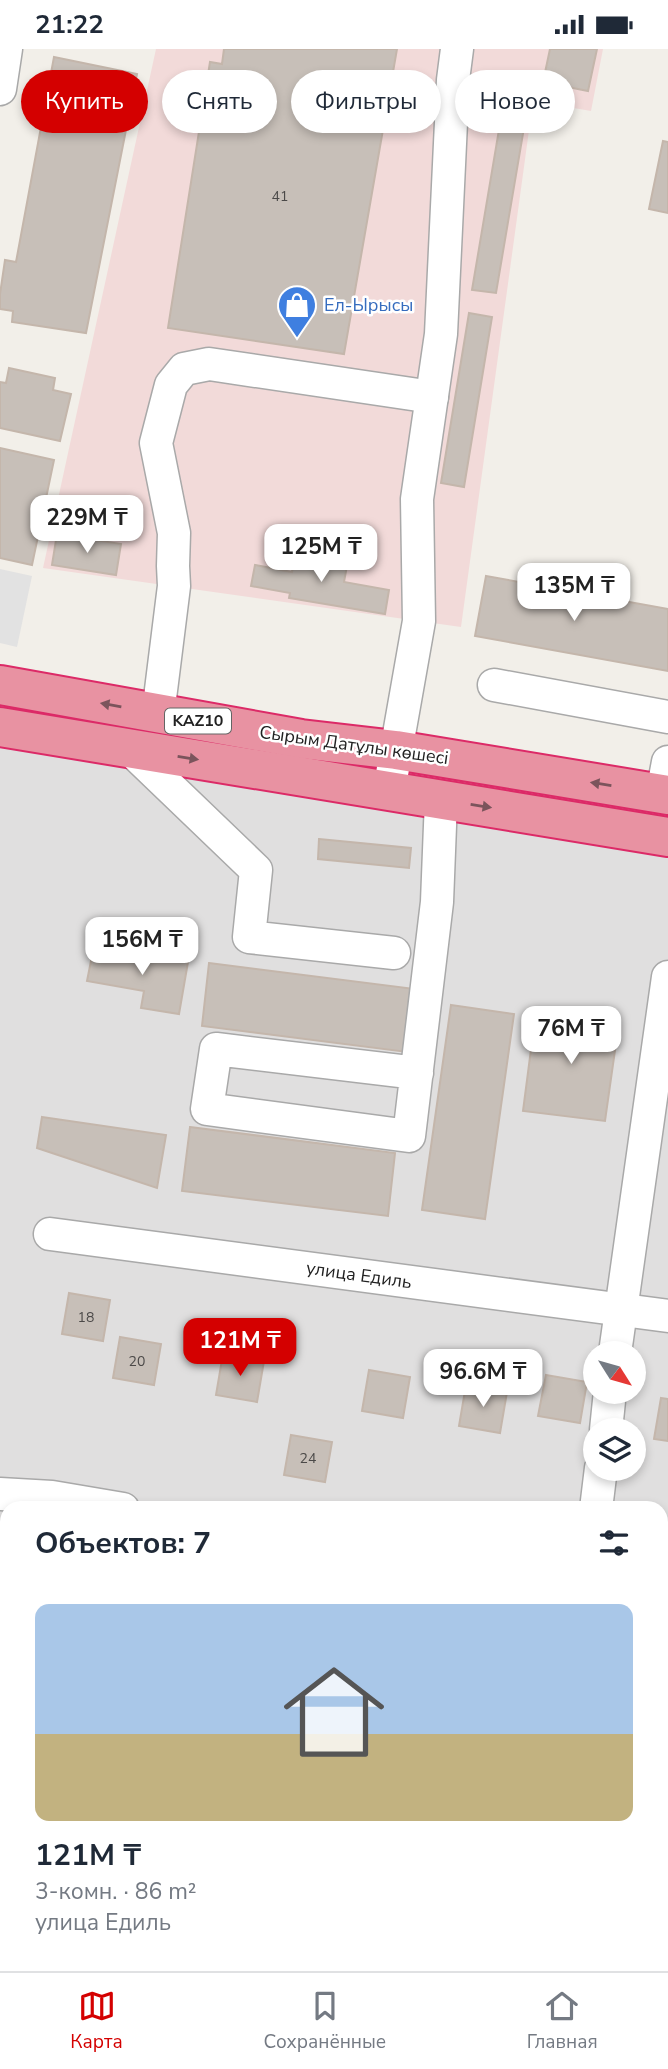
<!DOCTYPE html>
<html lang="ru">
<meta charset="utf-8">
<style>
body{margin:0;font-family:"Nunito Sans",sans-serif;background:#f6f6f7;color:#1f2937;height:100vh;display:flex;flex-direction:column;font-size:26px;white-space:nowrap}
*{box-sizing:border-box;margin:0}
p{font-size:23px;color:#747a83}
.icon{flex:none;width:38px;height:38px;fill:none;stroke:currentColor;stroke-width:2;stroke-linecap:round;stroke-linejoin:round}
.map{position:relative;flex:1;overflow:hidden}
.side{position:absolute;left:0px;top:1452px;width:668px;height:471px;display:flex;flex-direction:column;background:#fff;border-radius:21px 21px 0 0;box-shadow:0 4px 10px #0003}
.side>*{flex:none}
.hud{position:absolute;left:21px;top:21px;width:626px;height:63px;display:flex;gap:14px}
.needle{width:46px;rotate:127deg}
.controls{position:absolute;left:583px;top:1292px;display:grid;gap:14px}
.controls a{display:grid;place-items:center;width:63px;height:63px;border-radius:50%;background:#fff;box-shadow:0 4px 10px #0003;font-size:35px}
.price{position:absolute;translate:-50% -60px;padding:0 16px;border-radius:14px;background:#fff;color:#222;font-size:23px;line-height:46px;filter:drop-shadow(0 2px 4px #0008)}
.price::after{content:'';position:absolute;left:50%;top:42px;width:21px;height:16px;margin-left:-10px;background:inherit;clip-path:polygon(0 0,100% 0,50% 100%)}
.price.active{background:#d40000;color:#fff}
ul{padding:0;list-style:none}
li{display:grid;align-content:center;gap:14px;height:371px;padding:0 35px}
li span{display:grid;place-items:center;height:217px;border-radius:14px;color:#555}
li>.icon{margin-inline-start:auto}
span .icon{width:126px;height:126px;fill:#fffc;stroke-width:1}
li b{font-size:30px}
h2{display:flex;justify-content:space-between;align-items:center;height:84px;padding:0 35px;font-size:30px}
.chip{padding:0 24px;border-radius:32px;background:#fff;box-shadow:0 4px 10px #0003;font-size:24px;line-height:63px}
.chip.active{background:#d40000;color:#fff}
.status{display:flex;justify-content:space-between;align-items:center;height:49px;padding:0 35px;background:#fff;direction:ltr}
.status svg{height:19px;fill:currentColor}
.tabs{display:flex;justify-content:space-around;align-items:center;height:98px;border-top:2px solid #e0e1e3;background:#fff;font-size:19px;color:#747a83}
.tabs a{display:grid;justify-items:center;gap:4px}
.tabs .active{color:#d40000}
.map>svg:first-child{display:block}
.residential{fill:#e0dfdf;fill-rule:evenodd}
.commercial{fill:#f2dad9}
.parking{fill:#e2e2e2}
.building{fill:#c7bfb8;stroke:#c4b6ab;stroke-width:2}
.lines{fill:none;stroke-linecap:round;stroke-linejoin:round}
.minor-casing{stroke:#a9a9a9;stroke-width:35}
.highway-casing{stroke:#dc2a67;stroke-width:42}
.minor{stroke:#fff;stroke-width:32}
.highway{stroke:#e892a2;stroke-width:38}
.oneway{fill:#7b545c}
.labels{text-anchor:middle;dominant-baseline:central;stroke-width:5;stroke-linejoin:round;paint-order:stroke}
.number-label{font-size:14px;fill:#4b4948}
.shield{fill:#fff;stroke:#646464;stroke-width:2}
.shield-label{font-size:16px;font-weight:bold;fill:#222}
.shop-label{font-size:18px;fill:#366cbe;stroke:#fff;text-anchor:start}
.street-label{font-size:18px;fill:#222;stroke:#fff}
</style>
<div class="status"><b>21:22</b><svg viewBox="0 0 49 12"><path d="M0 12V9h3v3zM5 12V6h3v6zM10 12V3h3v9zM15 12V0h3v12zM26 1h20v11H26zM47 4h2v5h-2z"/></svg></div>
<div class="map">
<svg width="668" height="1922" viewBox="0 0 668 1922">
<rect width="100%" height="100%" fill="#f2efe9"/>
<path class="residential" d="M0 678 668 788V1922H0ZM595 1304H634V1342H595ZM595 1381H634V1419H595ZM7 1460H662V1916H7Z"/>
<polygon class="commercial" points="156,0 603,0 591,62 533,52 461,578 43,519"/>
<polygon class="parking" points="0,520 32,527 17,598 0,594"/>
<g class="building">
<polygon points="224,0 397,0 344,305 168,279 210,13 222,15"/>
<polygon points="550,0 597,0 588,42 543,33"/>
<polygon points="54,8 137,25 86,284 12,273 13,262 0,260 0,245 5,211 16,213"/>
<polygon points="504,51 528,55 496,244 472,241"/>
<polygon points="663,92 668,93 668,164 649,160"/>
<polygon points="469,264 492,268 464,438 441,434"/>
<polygon points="9,319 55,329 53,341 71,345 60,392 0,379 0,333 6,334"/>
<polygon points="0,399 54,411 32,516 0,509"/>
<polygon points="57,485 121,495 116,526 52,516"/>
<polygon points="296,502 348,511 344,533 389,541 385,565 289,549 290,544 251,537 255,516 292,523"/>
<polygon points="486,527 668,560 668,622 475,587"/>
<polygon points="319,790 411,799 409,819 318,810"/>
<polygon points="94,897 188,913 179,965 141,959 144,942 87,932"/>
<polygon points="209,914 415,940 407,1003 202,977"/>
<polygon points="451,956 514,965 485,1170 422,1161"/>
<polygon points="536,962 619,973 605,1072 523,1062"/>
<polygon points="42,1068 166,1086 157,1139 37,1099"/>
<polygon points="190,1078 395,1104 388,1167 182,1142"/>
<polygon points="69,1244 110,1251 103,1292 62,1285"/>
<polygon points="120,1288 161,1295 154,1336 113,1329"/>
<polygon points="223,1305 264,1312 257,1353 216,1346"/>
<polygon points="369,1321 410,1328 403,1369 362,1362"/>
<polygon points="546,1326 587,1333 580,1374 538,1367"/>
<polygon points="466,1336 507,1343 500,1384 459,1377"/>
<polygon points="661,1349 668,1350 668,1392 654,1390"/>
<polygon points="291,1386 332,1393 325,1433 284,1426"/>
<polygon points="662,1585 668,1586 662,1625"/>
<polygon points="3,1618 7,1619 7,1661 0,1660 0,1636"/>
<polygon points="349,1916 391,1916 390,1922 357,1922 349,1921"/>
<polygon points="453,1916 495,1916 494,1922 452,1922"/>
</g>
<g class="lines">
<defs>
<g id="minor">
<polyline points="0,40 6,0"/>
<polyline points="494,636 668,668"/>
<polyline points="158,665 174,537 173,517 174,484 156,394 171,336 184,320 209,315 432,348"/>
<polyline points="129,699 256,821 249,888 394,904"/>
<polyline points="392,725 419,572 417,450 441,285 453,31 457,0"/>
<polyline points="662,745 668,713"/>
<polyline points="417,1024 216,1000 207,1060 409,1087 437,853 441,751"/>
<polyline points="50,1185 668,1267"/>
<polyline points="615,1304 668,928"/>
<polyline points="606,1381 610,1342"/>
<polyline points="0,1445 52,1448 123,1460"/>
<polyline points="596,1460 601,1419"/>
<polyline points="662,1546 668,1547"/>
<polyline points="0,1740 7,1741"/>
<polyline points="662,1835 668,1836"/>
<polyline points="531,1922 532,1916"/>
</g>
<g id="highway">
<polyline points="0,636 301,690 396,701 668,746"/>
<polyline points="0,678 668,788"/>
</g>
</defs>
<use href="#minor" class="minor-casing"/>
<use href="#highway" class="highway-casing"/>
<use href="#minor" class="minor"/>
<use href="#highway" class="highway"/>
</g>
<defs><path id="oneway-solid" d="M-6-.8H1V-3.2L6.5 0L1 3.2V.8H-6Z" transform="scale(1.75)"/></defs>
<g class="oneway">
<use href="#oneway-solid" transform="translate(111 656) rotate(-170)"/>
<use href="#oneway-solid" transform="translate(188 709) rotate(9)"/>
<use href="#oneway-solid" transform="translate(601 735) rotate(-171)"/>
<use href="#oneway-solid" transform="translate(481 757) rotate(9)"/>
</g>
<defs>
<symbol id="shop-pin" viewBox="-11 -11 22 30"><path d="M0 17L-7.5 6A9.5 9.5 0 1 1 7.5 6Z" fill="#3f7fe0" stroke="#fff"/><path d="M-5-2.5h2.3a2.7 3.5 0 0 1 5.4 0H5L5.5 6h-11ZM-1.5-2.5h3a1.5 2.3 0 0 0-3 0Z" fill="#fff"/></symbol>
</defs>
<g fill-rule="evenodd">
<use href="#shop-pin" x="275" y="234" width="44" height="60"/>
</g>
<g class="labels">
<g class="number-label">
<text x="280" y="147">41</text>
<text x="86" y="1268">18</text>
<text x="137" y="1312">20</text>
<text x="308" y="1409">24</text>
</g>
<rect class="shield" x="165" y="659.5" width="66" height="25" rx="5"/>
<g class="shield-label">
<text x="198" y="672">KAZ10</text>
</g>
<g class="shop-label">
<text x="324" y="256">Ел-Ырысы</text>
</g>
<g class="street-label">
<text transform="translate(354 696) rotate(8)">Сырым Датұлы көшесі</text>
<text transform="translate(359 1226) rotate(8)">улица Едиль</text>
</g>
</g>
</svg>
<div class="controls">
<a><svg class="needle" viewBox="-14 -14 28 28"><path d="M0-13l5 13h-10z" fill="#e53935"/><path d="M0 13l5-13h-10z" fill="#747a83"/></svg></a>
<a><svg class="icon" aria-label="layers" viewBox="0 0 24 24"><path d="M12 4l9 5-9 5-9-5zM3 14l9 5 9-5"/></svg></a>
</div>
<b class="price" style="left:87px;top:506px">229M ₸</b>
<b class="price" style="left:321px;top:535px">125M ₸</b>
<b class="price" style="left:574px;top:574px">135M ₸</b>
<b class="price" style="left:142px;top:928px">156M ₸</b>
<b class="price" style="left:571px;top:1017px">76M ₸</b>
<b class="price active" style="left:240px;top:1329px">121M ₸</b>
<b class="price" style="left:483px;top:1360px">96.6M ₸</b>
<div class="hud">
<a class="chip active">Купить</a>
<a class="chip">Снять</a>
<a class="chip">Фильтры</a>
<a class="chip">Новое</a>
</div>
<section class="side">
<h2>Объектов: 7<svg class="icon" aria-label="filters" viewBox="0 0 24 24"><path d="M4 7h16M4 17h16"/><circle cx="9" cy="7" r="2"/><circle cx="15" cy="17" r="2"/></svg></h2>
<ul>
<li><span style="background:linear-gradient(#a9c7e8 60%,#c2b280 0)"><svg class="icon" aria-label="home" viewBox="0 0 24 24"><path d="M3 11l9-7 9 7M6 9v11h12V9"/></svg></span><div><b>121M ₸</b><p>3-комн. · 86 m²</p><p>улица Едиль</p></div></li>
</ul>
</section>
</div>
<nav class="tabs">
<a class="active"><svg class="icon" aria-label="map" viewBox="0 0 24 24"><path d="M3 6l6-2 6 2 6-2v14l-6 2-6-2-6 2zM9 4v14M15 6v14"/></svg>Карта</a>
<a><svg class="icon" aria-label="saved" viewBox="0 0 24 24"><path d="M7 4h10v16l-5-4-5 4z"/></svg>Сохранённые</a>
<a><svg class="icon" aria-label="home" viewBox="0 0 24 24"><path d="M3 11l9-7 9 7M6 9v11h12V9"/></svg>Главная</a>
</nav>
